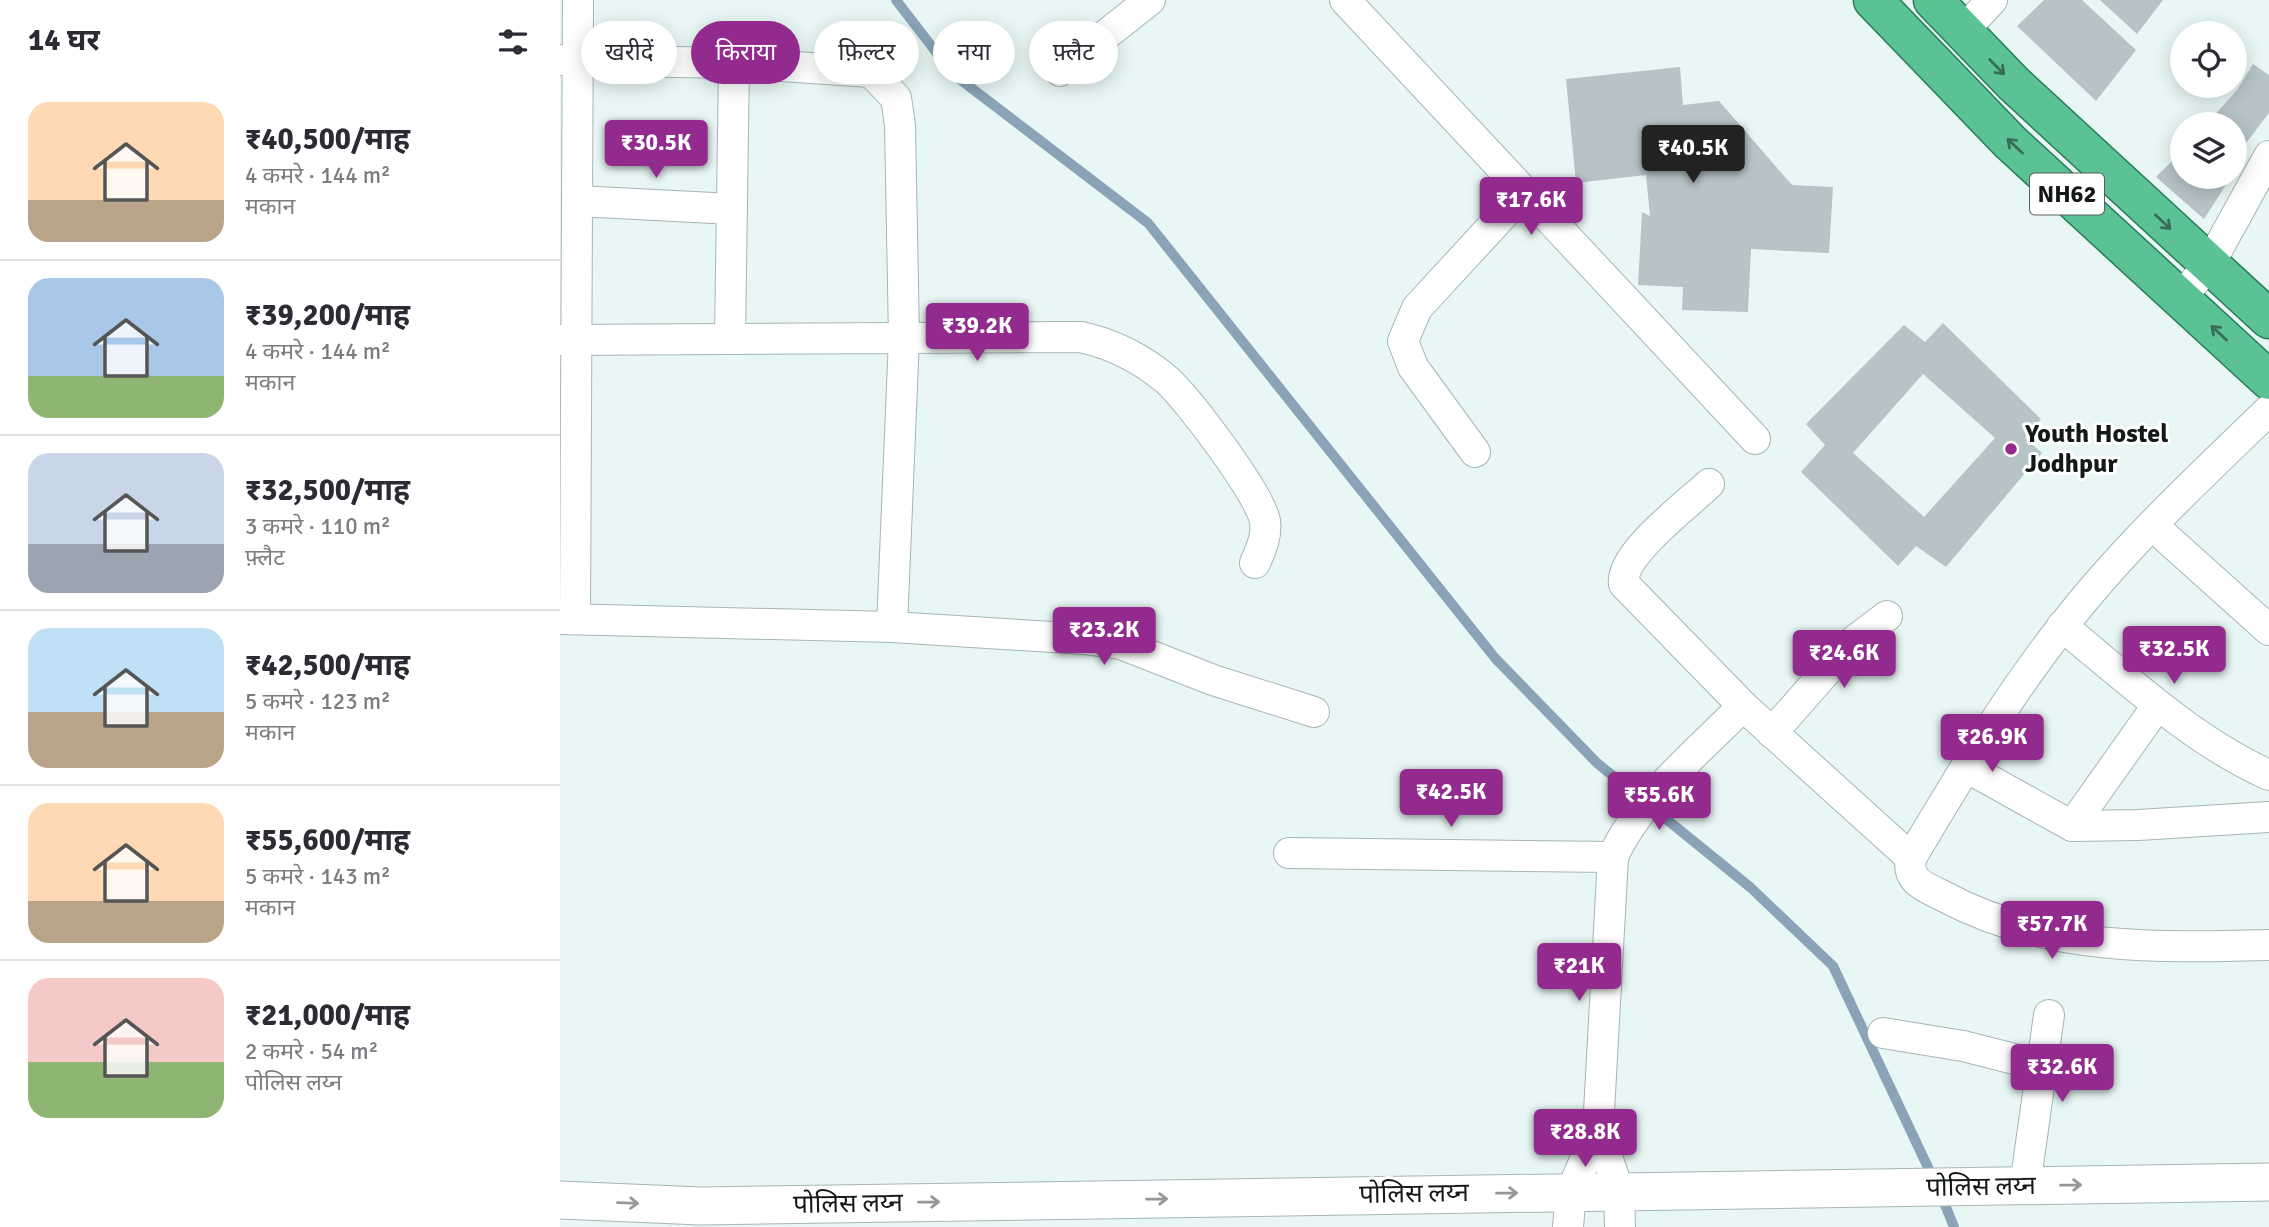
<!DOCTYPE html>
<html lang="hi">
<meta charset="utf-8">
<style>
body{margin:0;font-family:Signika,"Noto Sans Devanagari",sans-serif;background:#f7f7f7;color:#2b2b33;height:100vh;display:flex;flex-direction:column;font-size:26px;white-space:nowrap}
*{box-sizing:border-box;margin:0}
p{font-size:23px;color:#7c7c81}
.icon{flex:none;width:38px;height:38px;fill:none;stroke:currentColor;stroke-width:2;stroke-linecap:round;stroke-linejoin:round}
.map{position:relative;flex:1;overflow:hidden}
.panel{display:flex;flex-direction:column;background:#fff;width:560px}
.panel>*{flex:none}
.top-card{position:absolute;left:21px;top:21px;width:665px;height:63px;display:flex;gap:14px}
.buttons{position:absolute;left:1610px;top:21px;display:grid;gap:14px}
.buttons a{display:grid;place-items:center;width:77px;height:77px;border-radius:50%;background:#fff;box-shadow:0 4px 18px #0003;font-size:35px}
.price{position:absolute;translate:-50% -60px;padding:0 16px;border-radius:7px;background:#932b8f;color:#fff;font-size:23px;line-height:46px;filter:drop-shadow(0 2px 4px #0008)}
.price::after{content:'';position:absolute;left:50%;top:42px;width:21px;height:16px;margin-left:-10px;background:inherit;clip-path:polygon(0 0,100% 0,50% 100%)}
.price.on{background:#222;color:#fff}
ul{padding:0;list-style:none}
li{display:flex;align-items:center;gap:21px;height:175px;padding:0 28px}
li+li{border-top:2px solid #e1e1e2}
li span{display:grid;place-items:center;flex:none;width:196px;height:140px;border-radius:21px;color:#555}
li>.icon{margin-inline-start:auto}
span .icon{width:84px;height:84px;fill:#fffc;stroke-width:1}
li b{font-size:30px}
h2{display:flex;justify-content:space-between;align-items:center;height:84px;padding:0 28px;font-size:30px}
.tag{padding:0 24px;border-radius:32px;background:#fff;box-shadow:0 4px 18px #0003;font-size:24px;line-height:63px}
.tag.on{background:#932b8f;color:#fff}
main{display:flex;flex:1;min-height:0}
.map>svg:first-child{display:block}
.lines{fill:none;stroke-linecap:round;stroke-linejoin:round}
.stream{stroke:#8aa3b7;stroke-width:10}
.building{fill:#b6c4c8;fill-rule:evenodd}
.minor-casing{stroke:#a7b6b4;stroke-width:32}
.tertiary-casing{stroke:#a7b6b4;stroke-width:39}
.trunk-casing{stroke:#287d57;stroke-width:41}
.minor{stroke:#fff;stroke-width:30}
.tertiary{stroke:#fff;stroke-width:37}
.trunk{stroke:#5bc294;stroke-width:38}
.oneway{stroke:#386e56}
.oneway2{stroke:#959897}
.poi-dot{fill:#932b8f;stroke:#fff;stroke-width:2.5}
.labels{text-anchor:middle;dominant-baseline:central;stroke-width:6;stroke-linejoin:round;paint-order:stroke}
.shield{fill:#fff;stroke:#5a5e5d;stroke-width:2}
.shield-label{font-size:24px;font-weight:bold;fill:#141918}
.poi-label{font-size:26px;font-weight:bold;fill:#141918;stroke:#fff;text-anchor:start}
.street-label{font-size:26px;fill:#141918;stroke:#fff}
</style>
<main>
<section class="panel">
<h2>14 घर<svg class="icon" aria-label="filters" viewBox="0 0 24 24"><path d="M4 7h16M4 17h16"/><circle cx="9" cy="7" r="2"/><circle cx="15" cy="17" r="2"/></svg></h2>
<ul>
<li><span style="background:linear-gradient(#ffd9b3 70%,#b9a48a 0)"><svg class="icon" aria-label="home" viewBox="0 0 24 24"><path d="M3 11l9-7 9 7M6 9v11h12V9"/></svg></span><div><b>₹40,500/माह</b><p>4 कमरे · 144 m²</p><p>मकान</p></div></li>
<li><span style="background:linear-gradient(#a9c7e8 70%,#8fb573 0)"><svg class="icon" aria-label="home" viewBox="0 0 24 24"><path d="M3 11l9-7 9 7M6 9v11h12V9"/></svg></span><div><b>₹39,200/माह</b><p>4 कमरे · 144 m²</p><p>मकान</p></div></li>
<li><span style="background:linear-gradient(#c9d6e8 65%,#9aa5b1 0)"><svg class="icon" aria-label="home" viewBox="0 0 24 24"><path d="M3 11l9-7 9 7M6 9v11h12V9"/></svg></span><div><b>₹32,500/माह</b><p>3 कमरे · 110 m²</p><p>फ़्लैट</p></div></li>
<li><span style="background:linear-gradient(#bfe0f5 60%,#b9a48a 0)"><svg class="icon" aria-label="home" viewBox="0 0 24 24"><path d="M3 11l9-7 9 7M6 9v11h12V9"/></svg></span><div><b>₹42,500/माह</b><p>5 कमरे · 123 m²</p><p>मकान</p></div></li>
<li><span style="background:linear-gradient(#ffd9b3 70%,#b9a48a 0)"><svg class="icon" aria-label="home" viewBox="0 0 24 24"><path d="M3 11l9-7 9 7M6 9v11h12V9"/></svg></span><div><b>₹55,600/माह</b><p>5 कमरे · 143 m²</p><p>मकान</p></div></li>
<li><span style="background:linear-gradient(#f6c9c9 60%,#8fb573 0)"><svg class="icon" aria-label="home" viewBox="0 0 24 24"><path d="M3 11l9-7 9 7M6 9v11h12V9"/></svg></span><div><b>₹21,000/माह</b><p>2 कमरे · 54 m²</p><p>पोलिस लय्न</p></div></li>
</ul>
</section>
<div class="map">
<svg width="1709" height="1227" viewBox="0 0 1709 1227">
<rect width="100%" height="100%" fill="#e8f7f5"/>
<g class="lines">
<g class="stream">
<polyline points="336,0 393,74 588,223 935,658 1037,763 1190,887 1273,966 1373,1178"/>
<polyline points="1381,1195 1394,1227"/>
</g>
</g>
<g class="building">
<polygon points="1484,0 1522,0 1576,50 1536,101 1457,26"/>
<polygon points="1540,0 1603,0 1577,34"/>
<polygon points="1693,64 1709,75 1709,113 1686,143 1675,135 1675,124 1660,124 1652,118 1677,90"/>
<polygon points="1120,67 1123,105 1159,101 1232,185 1273,187 1269,253 1191,249 1188,312 1122,310 1123,287 1078,285 1082,212 1090,216 1086,175 1016,183 1006,79"/>
<polygon points="1675,141 1687,150 1675,170"/>
<polygon points="1622,151 1622,177 1671,177 1644,219 1596,177"/>
<path d="M1383 323 1481 419 1465 438 1482 453 1386 567 1356 546 1338 566 1241 472 1265 445 1246 424 1344 325 1365 342ZM1363 374 1435 438 1364 517 1293 453Z"/>
</g>
<g class="lines">
<defs>
<g id="minor">
<polyline points="785,0 1195,439"/>
<polyline points="1403,31 1432,0"/>
<path d="M0 60 174 63 311 72 336 98 340 125 344 338 521 337C553 344 582 359 607 380 629 400 700 494 705 521 707 537 701 549 695 563"/>
<polyline points="500,71 590,0"/>
<polyline points="18,201 172,209"/>
<polyline points="1620,298 1649,265 1709,156"/>
<polyline points="170,339 174,63"/>
<polyline points="0,340 344,338 332,627 0,619"/>
<polyline points="915,452 853,367 843,341 857,308 964,192"/>
<path d="M1149 484C1128 504 1059 555 1064 584L1183 706"/>
<polyline points="1592,525 1709,630"/>
<polyline points="15,619 18,0"/>
<path d="M1502 626C1567 679 1633 741 1709 775"/>
<polyline points="332,627 524,639 561,644 653,680 754,712"/>
<polyline points="1212,733 1290,644 1327,616"/>
<polyline points="1406,767 1512,826 1578,825 1709,817"/>
<polyline points="1512,826 1597,706"/>
<polyline points="729,853 1053,857"/>
<path d="M1351 858C1346 882 1366 887 1385 897 1486 951 1598 948 1709 945"/>
<polyline points="1323,1033 1403,1046 1482,1066"/>
<polyline points="1038,1130 1059,1192 1060,1227"/>
<polyline points="1465,1186 1489,1015"/>
<path d="M1008 1227 1011 1192 1038 1130 1053 857C1077 801 1140 750 1183 706L1351 858C1398 779 1446 698 1503 626 1564 547 1638 479 1709 410"/>
</g>
<polyline id="tertiary" points="0,1200 141,1206 1709,1182"/>
<g id="trunk">
<polyline points="1313,0 1450,142 1709,380"/>
<polyline points="1373,0 1454,84 1709,319"/>
</g>
</defs>
<use href="#minor" class="minor-casing"/>
<use href="#tertiary" class="tertiary-casing"/>
<use href="#trunk" class="trunk-casing"/>
<use href="#minor" class="minor"/>
<use href="#tertiary" class="tertiary"/>
<use href="#trunk" class="trunk"/>
</g>
<defs><path id="oneway-shaft" d="M-6 0H5M1.5-3L5.5 0L1.5 3" fill="none" stroke-width="1.6" stroke-linecap="round" stroke-linejoin="round" transform="scale(1.75)"/></defs>
<g class="oneway">
<use href="#oneway-shaft" transform="translate(1437 67) rotate(46)"/>
<use href="#oneway-shaft" transform="translate(1455 146) rotate(-137)"/>
<use href="#oneway-shaft" transform="translate(1603 222) rotate(43)"/>
<use href="#oneway-shaft" transform="translate(1659 333) rotate(-137)"/>
</g>
<g class="oneway2">
<use href="#oneway-shaft" transform="translate(1511 1185) rotate(-1)"/>
<use href="#oneway-shaft" transform="translate(947 1193) rotate(-1)"/>
<use href="#oneway-shaft" transform="translate(597 1199) rotate(-1)"/>
<use href="#oneway-shaft" transform="translate(369 1202) rotate(-1)"/>
<use href="#oneway-shaft" transform="translate(68 1203) rotate(2)"/>
</g>
<circle class="poi-dot" cx="1451" cy="449" r="7"/>
<g class="labels">
<rect class="shield" x="1470" y="173.5" width="74" height="41" rx="5"/>
<g class="shield-label">
<text x="1507" y="194">NH62</text>
</g>
<g class="poi-label">
<text x="1465" y="434">Youth Hostel<tspan x="1465" dy="30">Jodhpur</tspan></text>
</g>
<g class="street-label">
<text transform="translate(1421 1187) rotate(-1)">पोलिस लय्न</text>
<text transform="translate(854 1194) rotate(-1)">पोलिस लय्न</text>
<text transform="translate(288 1204) rotate(-1)">पोलिस लय्न</text>
</g>
</g>
</svg>
<div class="buttons">
<a><svg class="icon" aria-label="locate" viewBox="0 0 24 24"><circle cx="12" cy="12" r="6"/><path d="M12 2v4M12 18v4M2 12h4M18 12h4"/></svg></a>
<a><svg class="icon" aria-label="layers" viewBox="0 0 24 24"><path d="M12 4l9 5-9 5-9-5zM3 14l9 5 9-5"/></svg></a>
</div>
<b class="price" style="left:96px;top:180px">₹30.5K</b>
<b class="price on" style="left:1133px;top:185px">₹40.5K</b>
<b class="price" style="left:971px;top:237px">₹17.6K</b>
<b class="price" style="left:417px;top:363px">₹39.2K</b>
<b class="price" style="left:544px;top:667px">₹23.2K</b>
<b class="price" style="left:1614px;top:686px">₹32.5K</b>
<b class="price" style="left:1284px;top:690px">₹24.6K</b>
<b class="price" style="left:1432px;top:774px">₹26.9K</b>
<b class="price" style="left:891px;top:829px">₹42.5K</b>
<b class="price" style="left:1099px;top:832px">₹55.6K</b>
<b class="price" style="left:1492px;top:961px">₹57.7K</b>
<b class="price" style="left:1019px;top:1003px">₹21K</b>
<b class="price" style="left:1502px;top:1104px">₹32.6K</b>
<b class="price" style="left:1025px;top:1169px">₹28.8K</b>
<div class="top-card">
<a class="tag">खरीदें</a>
<a class="tag on">किराया</a>
<a class="tag">फ़िल्टर</a>
<a class="tag">नया</a>
<a class="tag">फ़्लैट</a>
</div>
</div>
</main>
